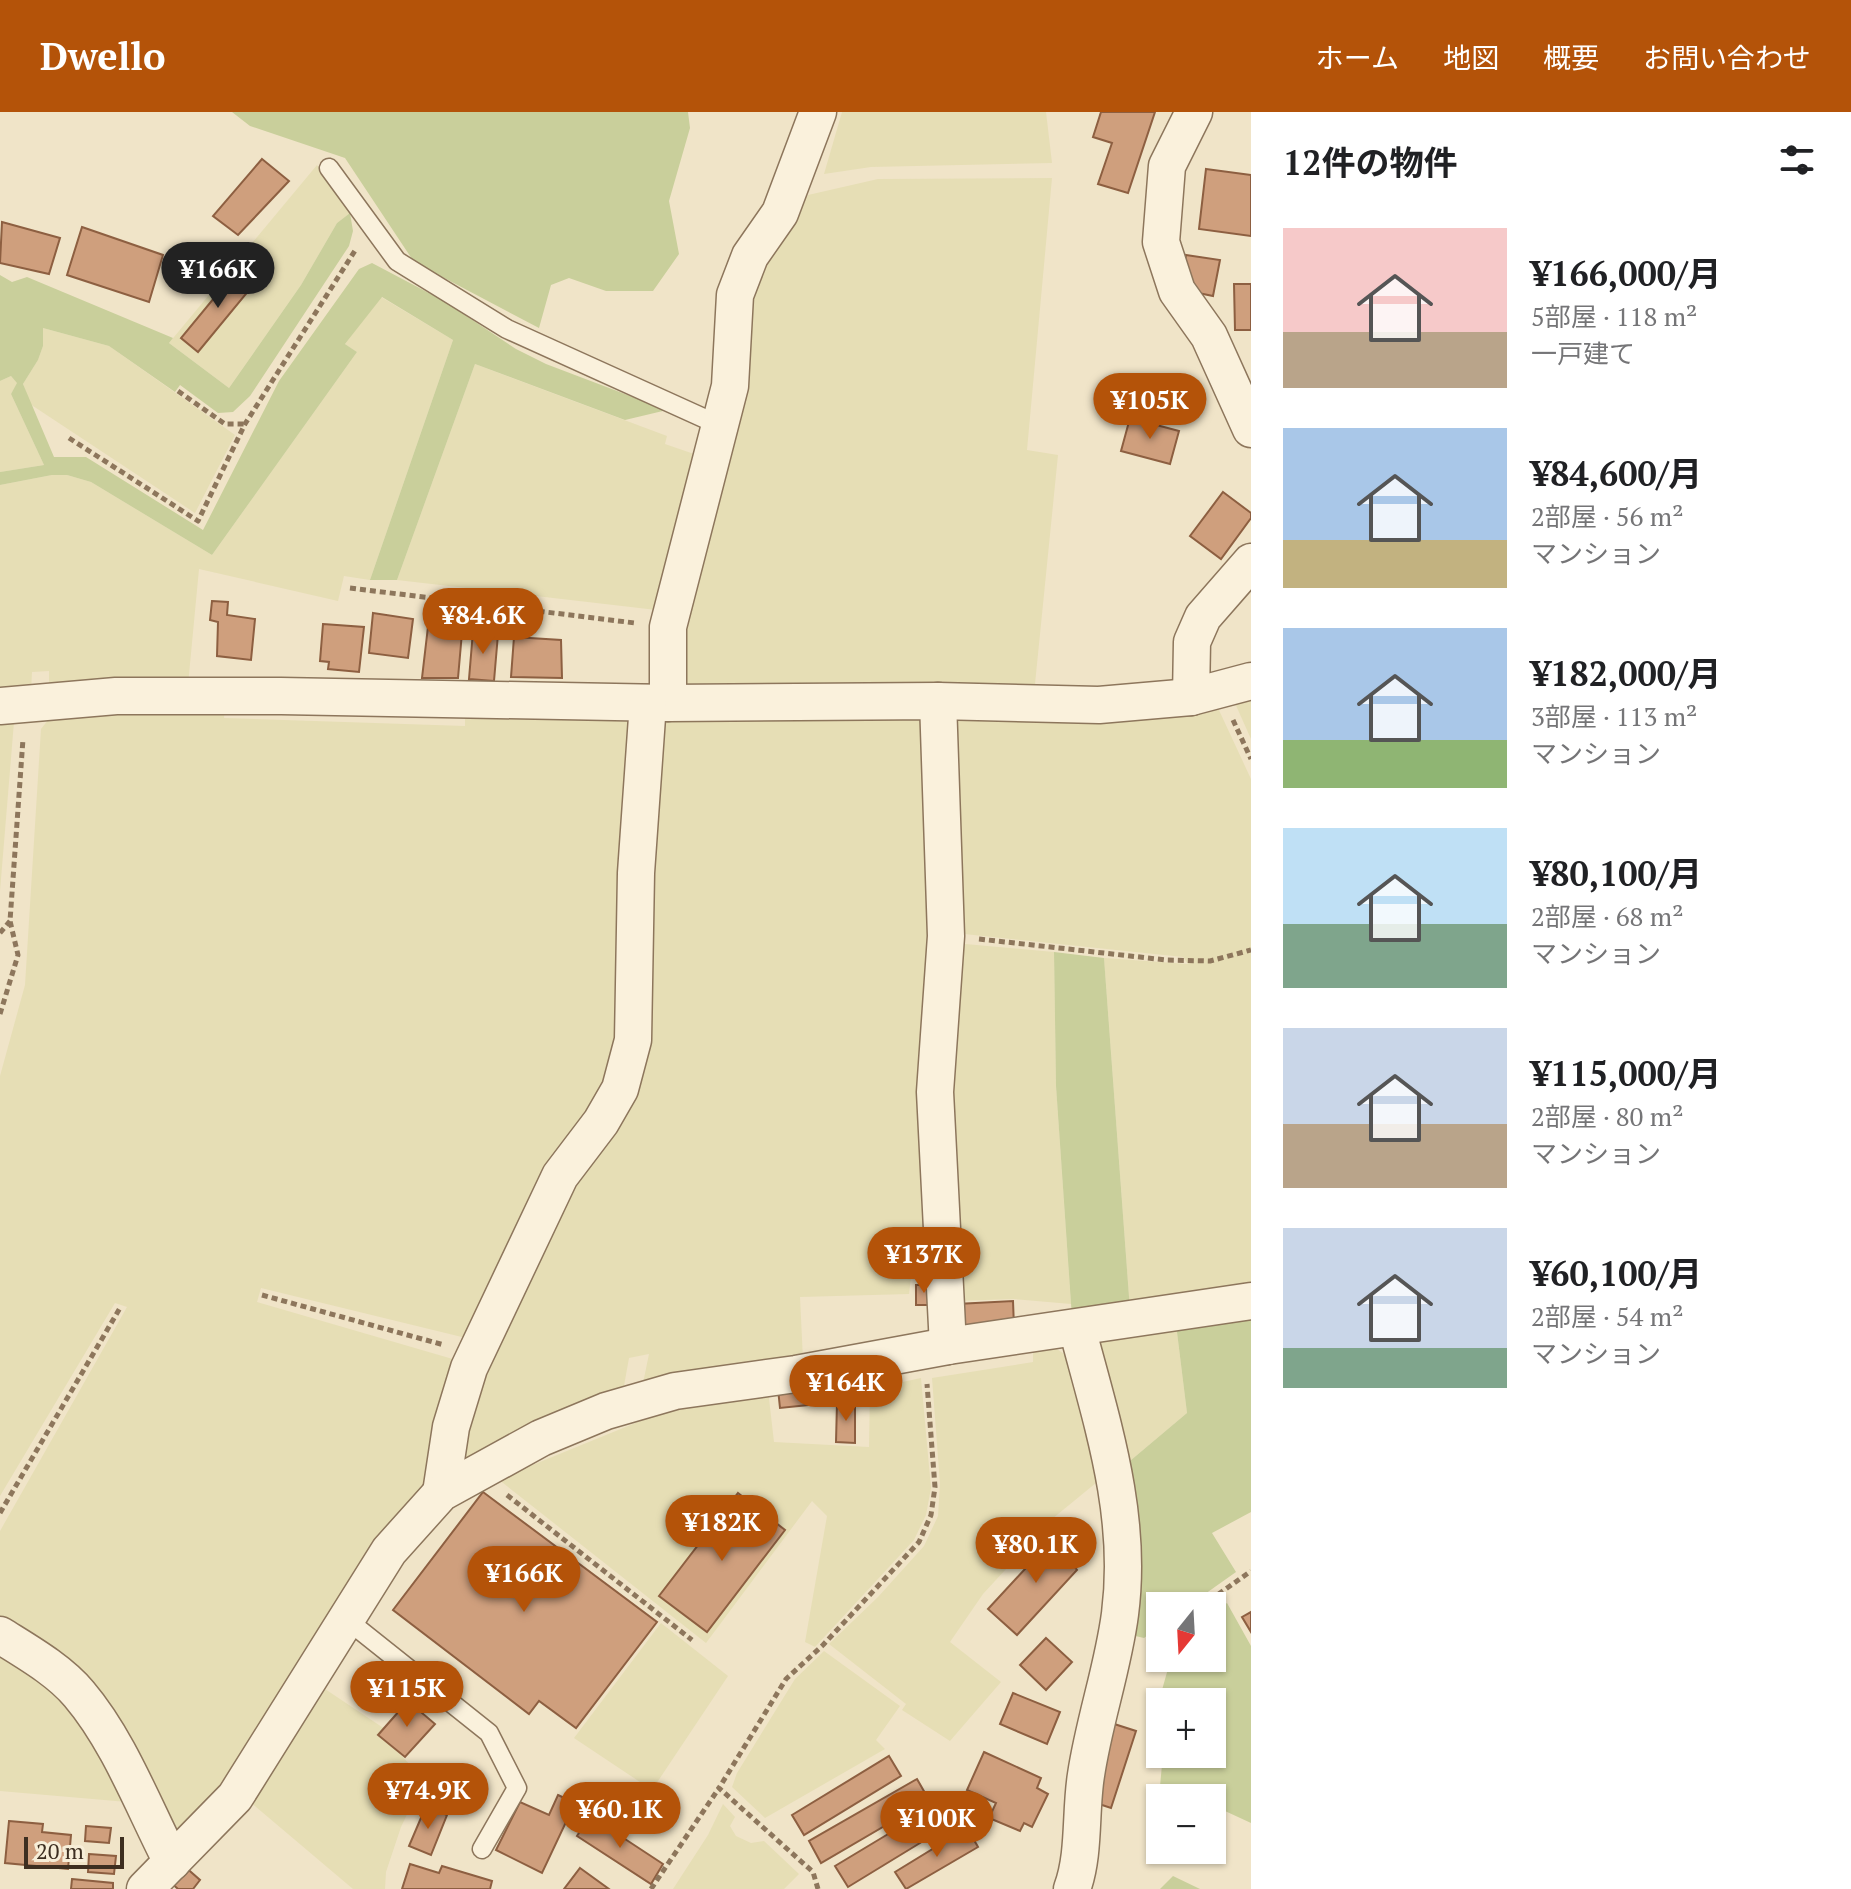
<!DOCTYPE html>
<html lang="ja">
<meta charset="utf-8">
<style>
body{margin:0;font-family:"PT Serif","Noto Sans JP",serif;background:#f6f6f6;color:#202124;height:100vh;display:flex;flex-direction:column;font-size:30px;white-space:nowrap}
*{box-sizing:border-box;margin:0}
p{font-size:26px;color:#757577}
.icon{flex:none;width:44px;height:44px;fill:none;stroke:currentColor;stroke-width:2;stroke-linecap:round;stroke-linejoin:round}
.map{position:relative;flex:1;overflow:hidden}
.drawer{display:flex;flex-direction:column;background:#fff;width:600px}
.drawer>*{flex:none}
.needle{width:52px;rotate:198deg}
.controls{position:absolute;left:1146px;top:1480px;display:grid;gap:16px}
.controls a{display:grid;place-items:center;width:80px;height:80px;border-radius:0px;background:#fff;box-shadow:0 2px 6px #0004;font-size:40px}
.scale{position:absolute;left:24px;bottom:20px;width:100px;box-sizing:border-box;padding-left:8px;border:4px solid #3d2e20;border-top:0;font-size:22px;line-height:28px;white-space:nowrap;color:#3d2e20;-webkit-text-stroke:6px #f7eed8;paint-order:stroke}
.price{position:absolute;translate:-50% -68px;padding:0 18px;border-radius:28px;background:#b45309;color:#fff;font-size:26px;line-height:52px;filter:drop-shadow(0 2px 4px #0008)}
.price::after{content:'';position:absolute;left:50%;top:48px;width:24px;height:18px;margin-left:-12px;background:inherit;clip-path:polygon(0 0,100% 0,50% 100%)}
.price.on{background:#222;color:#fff}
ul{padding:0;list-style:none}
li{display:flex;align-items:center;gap:24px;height:200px;padding:0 32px}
li span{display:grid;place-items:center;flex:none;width:224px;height:160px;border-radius:0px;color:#555}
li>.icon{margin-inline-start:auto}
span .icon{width:96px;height:96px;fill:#fffc;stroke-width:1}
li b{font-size:34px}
h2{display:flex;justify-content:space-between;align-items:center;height:96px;padding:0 32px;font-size:34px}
header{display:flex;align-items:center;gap:48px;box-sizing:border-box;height:112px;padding:0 40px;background:#b45309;color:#fff}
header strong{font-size:38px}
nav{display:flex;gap:44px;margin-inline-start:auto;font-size:28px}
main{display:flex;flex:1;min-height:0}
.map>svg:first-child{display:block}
.farmland{fill:#e6deb5}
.green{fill:#c9cf9b}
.building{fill:#cf9f7d;stroke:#8d5f41;stroke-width:2}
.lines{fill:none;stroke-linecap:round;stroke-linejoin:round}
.service-casing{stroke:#8d765c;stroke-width:21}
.minor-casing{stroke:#8d765c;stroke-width:39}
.path{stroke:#8d765c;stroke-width:5;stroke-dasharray:6 4;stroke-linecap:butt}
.service{stroke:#faf1dc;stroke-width:18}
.minor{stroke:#faf1dc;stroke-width:36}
</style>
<header>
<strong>Dwello</strong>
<nav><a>ホーム</a><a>地図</a><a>概要</a><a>お問い合わせ</a></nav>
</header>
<main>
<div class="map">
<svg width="1251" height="1777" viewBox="0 0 1251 1777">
<rect width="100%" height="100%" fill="#f0e4c8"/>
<g class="farmland">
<polygon points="842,0 1046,0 1052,51 871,55 824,62"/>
<polygon points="317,53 350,101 337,111 301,173 229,276 169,231"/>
<polygon points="1052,66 1027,338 1058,343 1034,582 679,578 676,530 760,156 808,83 878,67"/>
<polygon points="381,185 453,228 370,468 344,464 338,489 199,457 188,573 49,577 49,559 32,560 31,580 0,582 0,373 52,363 67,363 91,370 212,443 357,240 345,232"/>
<polygon points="43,216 109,234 235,323 195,401 30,292 23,272 38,248 43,234"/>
<polygon points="475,252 667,324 665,332 694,342 698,334 665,499 397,468"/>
<polygon points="11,264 18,271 11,282 44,353 0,360 0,269"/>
<polygon points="1251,585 1251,627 1234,589"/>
<polygon points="225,593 224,606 465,614 465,600 621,603 637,615 615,963 470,1227 261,1176 257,1190 463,1250 430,1381 241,1657 180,1726 0,1510 0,1419 127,1195 115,1191 0,1384 0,964 25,873 41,617 56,598"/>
<polygon points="954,596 1218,596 1251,667 1251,1181 1130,1198 1104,846 1188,852 1183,845 955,821"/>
<polygon points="915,599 926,608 932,1164 911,1165 909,1182 800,1185 803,1248 642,1276 649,1242 629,1246 622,1285 461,1360 475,1278 571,1071 623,989 655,617 669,604"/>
<polygon points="14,610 0,779 0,611"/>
<polygon points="954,831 1054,840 1056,974 1071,1192 1014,1187 955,1189 946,1009"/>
<polygon points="1176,1212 1187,1301 1124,1354 1096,1237 1105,1222"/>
<polygon points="1051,1233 1070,1246 1102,1366 1052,1407 983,1482 950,1530 1001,1570 950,1629 902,1598 906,1592 829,1532 878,1485 924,1434 938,1404 940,1372 932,1266 1033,1250 1033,1234"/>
<polygon points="921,1266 931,1376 926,1403 914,1428 815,1535 805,1530 827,1404 812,1389 706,1531 498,1367 677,1294 768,1278 774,1330 869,1335 870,1277"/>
<polygon points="661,1511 728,1564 652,1678 574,1626"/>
<polygon points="0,1539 62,1588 90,1620 127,1690 0,1679"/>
<polygon points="824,1539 900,1594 876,1628 885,1637 765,1706 732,1675 737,1661 795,1567"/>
<polygon points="319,1573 385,1617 382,1624 424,1667 401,1715 386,1760 385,1777 353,1777 249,1689"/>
<polygon points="723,1692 735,1705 730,1714 736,1724 751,1731 764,1729 799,1762 784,1777 673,1777 708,1723"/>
</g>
<g class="green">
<polygon points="232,0 688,0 690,16 669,89 679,142 653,179 606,179 569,166 551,173 539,216 414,150 345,46 250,14"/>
<polygon points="350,101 353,119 349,134 250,284 233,300 218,301 180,273 175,280 109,234 43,216 43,234 38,248 23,272 54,345 86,345 203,418 279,269 359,157 372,151 444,189 516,237 546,252 667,298 625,308 475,252 397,468 370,468 453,228 382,185 345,232 357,240 212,443 91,370 67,363 52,363 0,373 0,360 44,353 11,282 17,271 11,264 0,269 0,163 12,170 27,165 173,226 169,231 229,276 301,173 337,111"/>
<polygon points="1054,840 1104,846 1130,1198 1072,1206 1056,974"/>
<polygon points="1251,1197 1251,1400 1212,1421 1236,1460 1188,1494 1160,1494 1160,1514 1144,1526 1131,1523 1124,1354 1187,1301 1176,1212"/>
<polygon points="1227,1491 1251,1534 1251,1711 1212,1693 1212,1686 1160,1686 1158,1696 1163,1642 1212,1642 1212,1590 1160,1590 1160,1616 1153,1610 1171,1546 1212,1546 1212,1501"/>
<polygon points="1173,1764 1200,1777 1160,1777"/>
</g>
<g class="building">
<polygon points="1101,0 1155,0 1128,81 1098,72 1112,31 1093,25"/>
<polygon points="262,47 289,69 238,123 213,104"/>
<polygon points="1206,57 1251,63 1251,124 1199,117"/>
<polygon points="2,110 60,126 49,162 0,151"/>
<polygon points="82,115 163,143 149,190 67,163"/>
<polygon points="1186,143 1220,148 1213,184 1179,177"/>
<polygon points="238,157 255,171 198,240 181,226"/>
<polygon points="1234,172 1251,172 1251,218 1235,218"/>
<polygon points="1130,306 1179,319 1170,352 1121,339"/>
<polygon points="1223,380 1251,401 1251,406 1221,447 1190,424"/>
<polygon points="212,489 228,490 227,503 255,507 251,548 217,544 218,510 210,508"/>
<polygon points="373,501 413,507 408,546 369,541"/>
<polygon points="429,506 463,509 458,566 422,566"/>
<polygon points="323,512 364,515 359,560 328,557 329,550 320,549"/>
<polygon points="473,519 498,522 494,569 469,567"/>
<polygon points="514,525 561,528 562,566 511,565"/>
<rect x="916" y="1173" width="17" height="20"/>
<polygon points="1013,1189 1014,1215 959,1218 957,1192"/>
<polygon points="816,1273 818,1292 780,1296 778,1277"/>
<polygon points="837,1291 855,1291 855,1331 836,1330"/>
<polygon points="483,1380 657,1510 576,1616 539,1589 529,1602 393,1498"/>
<polygon points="738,1381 785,1418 707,1520 659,1484"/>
<polygon points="1061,1418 1075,1434 1066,1443 1077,1458 1017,1523 988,1497"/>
<polygon points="1251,1500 1251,1520 1242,1505"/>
<polygon points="1046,1526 1072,1550 1046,1578 1020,1553"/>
<polygon points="1013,1581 1060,1600 1047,1632 1000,1612"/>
<polygon points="408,1589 435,1612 405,1645 378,1623"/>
<polygon points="1108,1610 1136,1619 1111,1696 1093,1690"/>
<polygon points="984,1640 1041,1666 1037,1676 1048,1682 1032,1715 1024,1711 1020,1719 989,1706 996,1691 967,1678"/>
<polygon points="889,1644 901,1664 804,1723 792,1703"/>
<polygon points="917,1667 929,1688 821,1751 809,1729"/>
<polygon points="558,1683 575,1691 542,1761 496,1738 520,1690 549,1703"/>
<polygon points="943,1689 956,1709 848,1775 835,1754"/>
<polygon points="426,1694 447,1703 431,1743 409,1734"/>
<polygon points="590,1704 663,1752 651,1772 577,1724"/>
<polygon points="9,1709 43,1712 42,1720 71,1723 68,1757 5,1751"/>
<polygon points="86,1714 111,1716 109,1731 85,1729"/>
<polygon points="967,1716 978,1735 906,1777 895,1760"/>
<polygon points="89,1742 116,1744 114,1762 88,1760"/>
<polygon points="410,1752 439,1761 442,1754 492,1769 490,1777 402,1777"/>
<polygon points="183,1753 200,1768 193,1777 178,1777 169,1769"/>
<polygon points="580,1756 609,1777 564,1777"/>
<polygon points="72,1767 113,1771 113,1777 71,1777"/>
</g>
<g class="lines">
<defs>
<g id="service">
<polyline points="329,56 397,149 507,217 719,313"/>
<polyline points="346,1507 489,1621 517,1676 482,1737"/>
</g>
<g id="minor">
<polyline points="1194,0 1167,54 1161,130 1177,179 1209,224 1251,317"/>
<polyline points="1191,585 1192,530 1203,505 1251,450"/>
<polyline points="938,589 946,824 935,980 948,1234"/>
<polyline points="668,591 668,515 730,274 735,183 750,144 780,101 818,0"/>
<polyline points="0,594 116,584 281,584 668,591 938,589 1099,593 1191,585 1251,569"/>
<polyline points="441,1381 451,1315 469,1256 560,1064 601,1010 620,977 633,928 636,761 648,591"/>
<path d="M0 1523C27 1540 59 1558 79 1582 119 1629 144 1696 172 1750"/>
<polyline points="145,1777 235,1685 389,1439 441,1381 541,1326 606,1299 675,1279 796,1262 948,1234 1251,1189"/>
<path d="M1072 1777C1085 1742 1080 1700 1086 1663 1094 1609 1113 1556 1120 1502 1133 1403 1102 1311 1077 1216"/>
</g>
</defs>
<use href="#service" class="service-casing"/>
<use href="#minor" class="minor-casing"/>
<g class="path">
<polyline points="178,279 225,312 245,312"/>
<polyline points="69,326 198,409 245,312 356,137"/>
<polyline points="350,476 635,511"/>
<polyline points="1233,608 1251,647"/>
<polyline points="0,821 10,809"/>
<polyline points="979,827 1166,848 1210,849 1251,838"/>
<polyline points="0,902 18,843 10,809 23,627"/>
<polyline points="262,1183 444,1233"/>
<polyline points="507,1383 692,1528"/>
<polyline points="0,1401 120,1196"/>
<polyline points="1202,1494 1251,1459"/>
<polyline points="651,1777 719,1676"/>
<polyline points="818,1777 813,1760 719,1676 786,1567 823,1533 919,1430 931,1403 935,1375 927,1272"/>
</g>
<use href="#service" class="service"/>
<use href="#minor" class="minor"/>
</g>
</svg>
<div class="controls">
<a><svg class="needle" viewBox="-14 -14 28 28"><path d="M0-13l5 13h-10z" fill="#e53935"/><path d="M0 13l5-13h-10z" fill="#757577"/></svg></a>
<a>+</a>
<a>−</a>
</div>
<div class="scale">20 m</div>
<b class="price on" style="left:218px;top:198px">¥166K</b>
<b class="price" style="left:1150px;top:329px">¥105K</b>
<b class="price" style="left:483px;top:544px">¥84.6K</b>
<b class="price" style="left:924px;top:1183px">¥137K</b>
<b class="price" style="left:846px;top:1311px">¥164K</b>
<b class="price" style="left:722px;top:1451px">¥182K</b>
<b class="price" style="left:1036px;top:1473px">¥80.1K</b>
<b class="price" style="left:524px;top:1502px">¥166K</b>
<b class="price" style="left:407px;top:1617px">¥115K</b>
<b class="price" style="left:428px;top:1719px">¥74.9K</b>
<b class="price" style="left:620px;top:1738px">¥60.1K</b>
<b class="price" style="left:937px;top:1747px">¥100K</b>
</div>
<section class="drawer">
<h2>12件の物件<svg class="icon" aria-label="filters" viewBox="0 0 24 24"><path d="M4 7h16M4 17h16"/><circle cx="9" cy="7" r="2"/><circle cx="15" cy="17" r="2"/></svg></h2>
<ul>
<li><span style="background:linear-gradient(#f6c9c9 65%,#b9a48a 0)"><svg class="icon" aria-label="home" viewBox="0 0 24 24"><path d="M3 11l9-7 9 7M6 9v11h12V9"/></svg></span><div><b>¥166,000/月</b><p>5部屋 · 118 m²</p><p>一戸建て</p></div></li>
<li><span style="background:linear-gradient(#a9c7e8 70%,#c2b280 0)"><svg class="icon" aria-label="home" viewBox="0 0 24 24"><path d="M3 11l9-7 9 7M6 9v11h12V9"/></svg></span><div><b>¥84,600/月</b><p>2部屋 · 56 m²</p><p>マンション</p></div></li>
<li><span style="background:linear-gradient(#a9c7e8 70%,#8fb573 0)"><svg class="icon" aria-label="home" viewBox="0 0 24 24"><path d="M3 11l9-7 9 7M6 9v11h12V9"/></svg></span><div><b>¥182,000/月</b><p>3部屋 · 113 m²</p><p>マンション</p></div></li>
<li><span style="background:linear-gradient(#bfe0f5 60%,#7fa58c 0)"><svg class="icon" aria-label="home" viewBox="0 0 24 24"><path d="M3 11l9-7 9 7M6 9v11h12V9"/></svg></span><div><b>¥80,100/月</b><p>2部屋 · 68 m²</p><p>マンション</p></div></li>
<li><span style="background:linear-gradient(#c9d6e8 60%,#b9a48a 0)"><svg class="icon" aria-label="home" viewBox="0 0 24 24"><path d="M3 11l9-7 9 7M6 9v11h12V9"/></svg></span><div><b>¥115,000/月</b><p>2部屋 · 80 m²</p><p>マンション</p></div></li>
<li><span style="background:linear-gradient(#c9d6e8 75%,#7fa58c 0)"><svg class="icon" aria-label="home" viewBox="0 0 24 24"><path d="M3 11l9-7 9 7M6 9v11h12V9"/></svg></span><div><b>¥60,100/月</b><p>2部屋 · 54 m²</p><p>マンション</p></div></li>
</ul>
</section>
</main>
